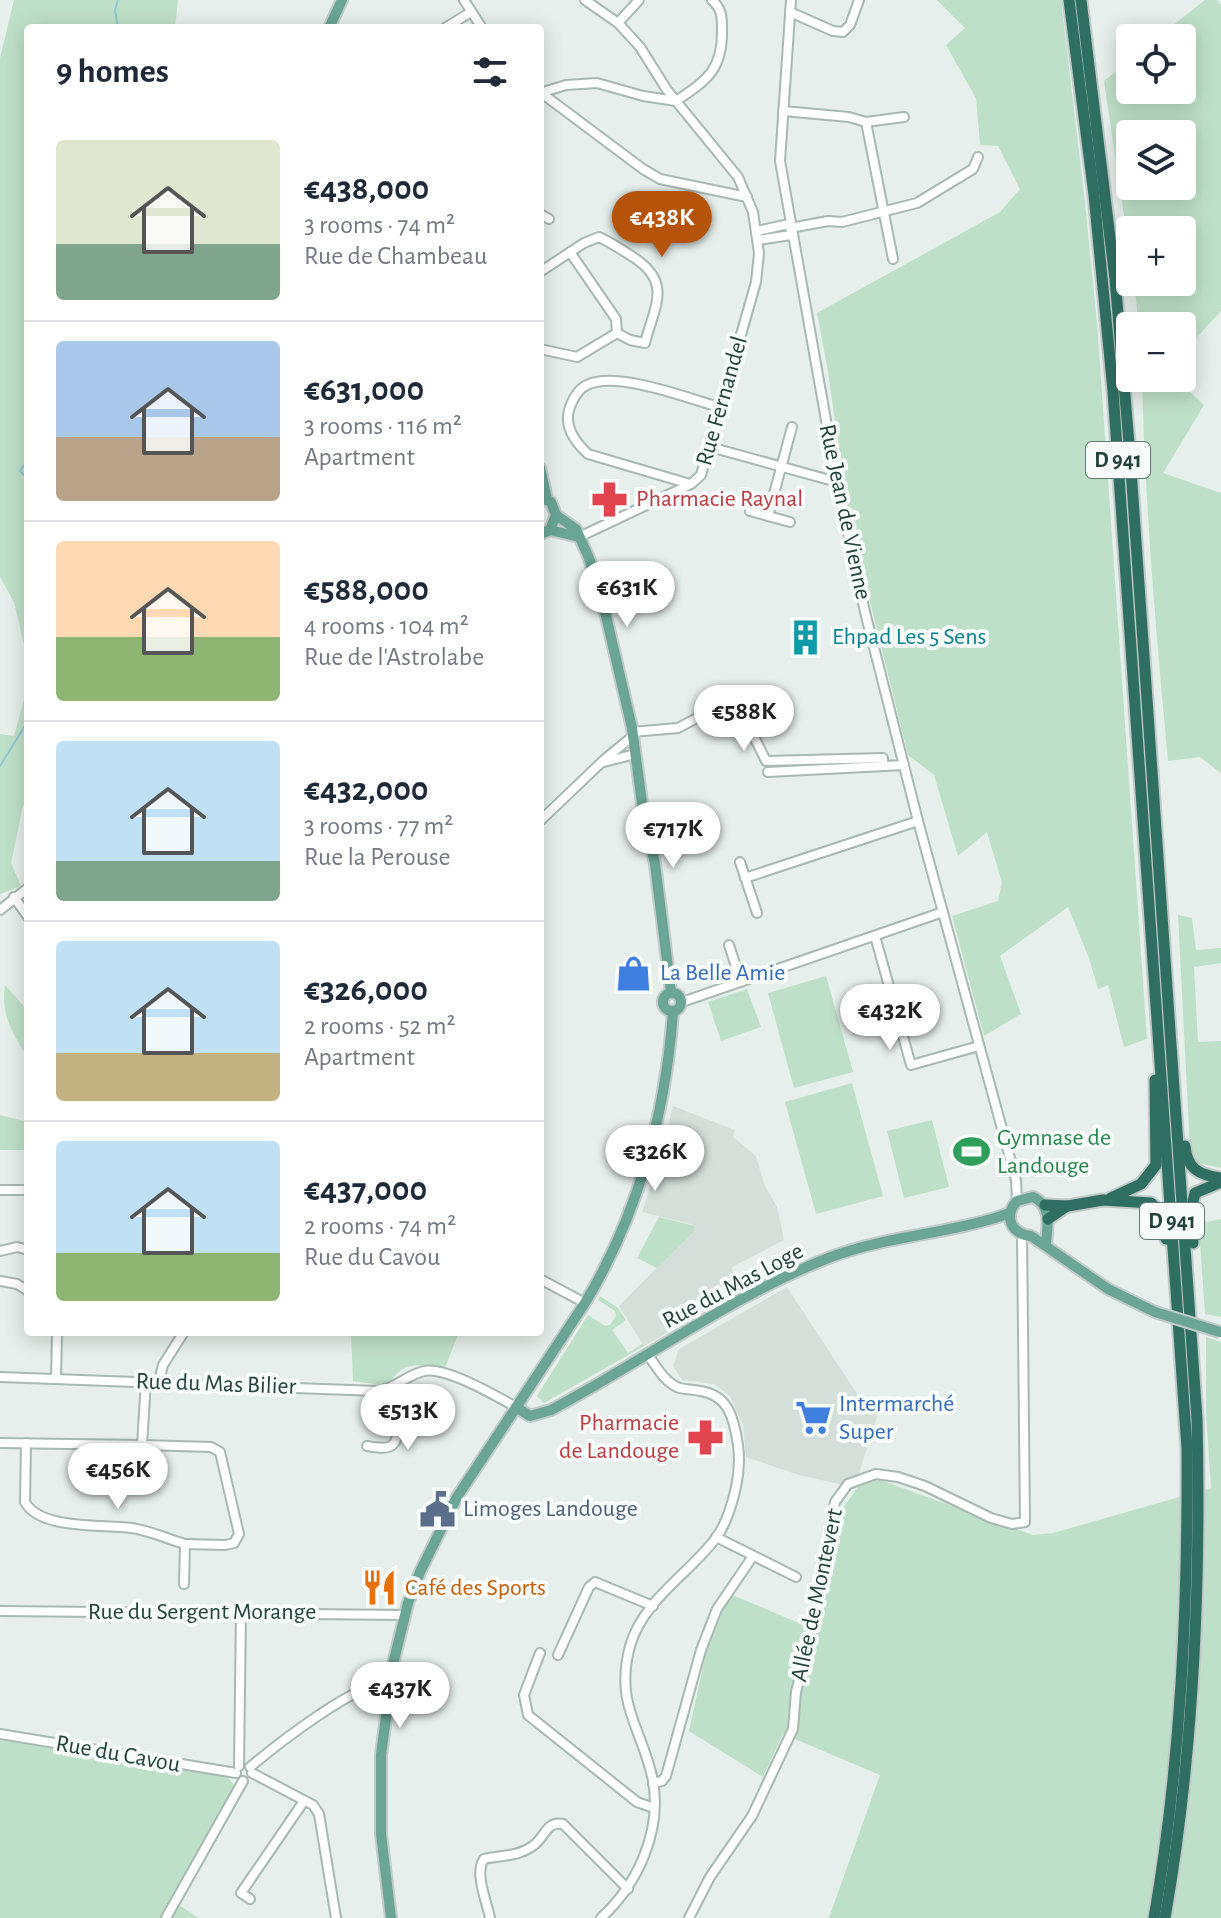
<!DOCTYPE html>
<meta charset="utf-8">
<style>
body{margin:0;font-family:"Alegreya Sans",sans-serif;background:#f6f6f7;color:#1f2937;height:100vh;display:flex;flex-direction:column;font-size:30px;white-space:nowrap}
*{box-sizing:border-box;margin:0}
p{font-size:26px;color:#747a83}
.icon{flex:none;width:44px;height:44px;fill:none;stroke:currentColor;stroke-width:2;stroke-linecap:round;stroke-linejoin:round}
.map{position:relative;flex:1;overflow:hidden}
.drawer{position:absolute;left:24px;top:24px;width:520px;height:1312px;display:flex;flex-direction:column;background:#fff;border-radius:8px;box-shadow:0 4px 20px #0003}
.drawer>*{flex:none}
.buttons{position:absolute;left:1116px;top:24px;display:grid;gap:16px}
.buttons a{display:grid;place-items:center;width:80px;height:80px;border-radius:8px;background:#fff;box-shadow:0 4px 20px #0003;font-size:40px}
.price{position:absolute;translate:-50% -68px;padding:0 18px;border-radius:28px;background:#fff;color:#222;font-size:26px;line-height:52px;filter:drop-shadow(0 2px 4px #0008)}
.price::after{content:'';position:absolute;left:50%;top:48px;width:24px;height:18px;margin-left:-12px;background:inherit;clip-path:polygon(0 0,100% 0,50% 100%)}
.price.active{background:#b45309;color:#fff}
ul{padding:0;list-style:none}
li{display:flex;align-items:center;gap:24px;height:200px;padding:0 32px}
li+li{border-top:2px solid #e0e1e3}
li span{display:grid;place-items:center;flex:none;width:224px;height:160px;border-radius:8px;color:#555}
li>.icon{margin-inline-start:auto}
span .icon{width:96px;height:96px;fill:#fffc;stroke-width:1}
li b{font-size:34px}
h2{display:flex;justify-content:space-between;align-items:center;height:96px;padding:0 32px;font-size:34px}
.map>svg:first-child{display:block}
.built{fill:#d4dfda}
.green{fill:#bfe0c8;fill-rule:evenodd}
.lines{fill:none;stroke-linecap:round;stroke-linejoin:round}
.stream{stroke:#8ec9d4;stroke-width:2}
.minor-casing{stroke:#a8b8b2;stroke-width:12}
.major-casing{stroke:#c2cac8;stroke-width:14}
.highway-casing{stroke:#c2cac8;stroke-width:15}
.minor{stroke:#fff;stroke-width:8}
.major{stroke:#6aa596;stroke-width:10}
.highway{stroke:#2f6f62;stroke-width:11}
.major-bridge-casing{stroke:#c2cac8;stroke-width:14;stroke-linecap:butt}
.major-bridge{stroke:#6aa596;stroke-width:10}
.labels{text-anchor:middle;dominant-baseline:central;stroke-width:8;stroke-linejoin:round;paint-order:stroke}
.shield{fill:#f7fbf9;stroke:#637a73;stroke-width:2}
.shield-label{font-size:22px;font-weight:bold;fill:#24423a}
.street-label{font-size:24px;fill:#24423a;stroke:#f7fbf9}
.health-label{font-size:24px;fill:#be3a42;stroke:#f7fbf9;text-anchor:start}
.culture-label{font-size:24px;fill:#0d838f;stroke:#f7fbf9;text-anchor:start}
.shop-label{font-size:24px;fill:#366cbe;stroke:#f7fbf9;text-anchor:start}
.leisure-label{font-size:24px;fill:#27864d;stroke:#f7fbf9;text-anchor:start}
.service-label{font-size:24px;fill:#4e5e75;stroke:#f7fbf9;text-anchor:start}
.food-label{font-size:24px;fill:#c56008;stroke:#f7fbf9;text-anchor:start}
</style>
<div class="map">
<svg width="1221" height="1918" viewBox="0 0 1221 1918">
<rect width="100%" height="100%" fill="#e6efeb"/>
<g class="built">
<polygon points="673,1106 735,1130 733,1137 756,1156 764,1184 777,1207 784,1240 732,1267 735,1294 644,1346 619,1306 693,1231 694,1225 642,1212 663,1147"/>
<polygon points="787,1287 861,1400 880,1408 858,1476 844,1485 799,1475 746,1457 743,1425 730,1396 714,1384 682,1380 673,1366 679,1349"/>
</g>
<g class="green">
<polygon points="14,0 178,0 175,28 28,28 28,662 14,602 0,577 0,58"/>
<polygon points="937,0 1061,0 1085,202 1097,322 1147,1039 1124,1047 1108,985 1098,989 1089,958 1068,907 1000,956 1021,1014 984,1036 952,916 998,901 1002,883 987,832 958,856 934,775 908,755 847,509 828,371 817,313 1000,212 1020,189 998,146 980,145 976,98 946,45 965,28"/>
<path d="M1205 0H1217L1221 5V311L1182 353V326H1139L1134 282H1182V230H1130V256L1104 81 1130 60V90H1182V38H1157ZM1130 134H1182V186H1130Z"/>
<path d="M1142 378H1176L1204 405 1163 473 1221 493V773L1200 757 1168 761C1156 634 1145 506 1142 378Z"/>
<polygon points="28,684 28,806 23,805 11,863 21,886 0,894 0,734 14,736"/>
<polygon points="1178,915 1192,918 1196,950 1221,948 1221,963 1194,967 1198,1042 1221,1041 1221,1168 1198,1163 1190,1149"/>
<polygon points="826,976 853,1072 794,1088 768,993"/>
<path d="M5 985 28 1011V1058C13 1035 0 1013 5 985Z"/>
<polygon points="747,989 761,1027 721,1041 708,1002"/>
<polygon points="852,1083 883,1196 816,1214 785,1102"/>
<polygon points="0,1115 28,1122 28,1150 0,1150"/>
<polygon points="932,1120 949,1187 904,1198 887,1131"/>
<polygon points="1198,1214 1207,1222 1221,1219 1221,1317 1205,1314"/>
<polygon points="659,1217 695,1226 693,1232 657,1268 637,1258"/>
<polygon points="600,1296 618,1308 626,1320 612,1330 628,1353 642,1344 644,1346 544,1403 537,1396 588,1315 605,1326 610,1325 616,1316 615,1311 598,1300"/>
<path d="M351 1332H459L443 1373C421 1361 401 1361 388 1386L353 1381Z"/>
<polygon points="1206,1337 1221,1342 1221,1918 829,1918 880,1775 783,1734 763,1777 689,1731 706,1653 730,1594 820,1632 840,1512 860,1484 880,1480 1033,1535 1053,1533 1211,1488 1206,1413"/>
<polygon points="0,1740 227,1777 235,1786 171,1899 198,1918 0,1918"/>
</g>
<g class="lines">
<g class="stream">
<polyline points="118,28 115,10 118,0"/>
<polyline points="28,427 25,437 28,444"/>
<polyline points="28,459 20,471 28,479"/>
<polyline points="28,593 28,605"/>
<polyline points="0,766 28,721"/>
</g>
<defs>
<g id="minor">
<polyline points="464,0 482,28"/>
<polyline points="791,0 780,161 837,482 865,612 918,821 1016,1180 1017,1201"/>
<polyline points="790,12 833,31 843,32 850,25 859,0"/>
<polyline points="618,23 639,0"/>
<polyline points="445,28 471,12"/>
<polyline points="540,92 643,169 660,179 747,197"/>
<path d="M540 93 566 85 597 83 643 96 676 101C707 80 723 70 722 29 722 17 722 9 712 0"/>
<polyline points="783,111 849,117 866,122 904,117"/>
<polyline points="866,122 893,259"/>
<polyline points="540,214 549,219"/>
<polyline points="790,228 828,221 842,222 917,203 973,169 978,157"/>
<polyline points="757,231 789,224"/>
<polyline points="758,240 791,235"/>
<path d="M540 272 584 243 599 237C612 243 624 251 636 259 672 284 654 307 645 343L630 340 617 333"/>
<polyline points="540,349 577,357 617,333 616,319 570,252"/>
<polyline points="710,447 837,482"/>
<path d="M690 484 588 454C576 443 564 428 569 410 572 401 578 389 587 385 616 370 690 399 722 408"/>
<polyline points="750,511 790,522"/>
<polyline points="768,516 792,427"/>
<polyline points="579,537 691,484 701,475 756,282 759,253 753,212 738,177 667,90 640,47 618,23 585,0"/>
<polyline points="632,732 678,728 735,698 766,761 883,758 883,766"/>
<polyline points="604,762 635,754"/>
<polyline points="768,772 904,765"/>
<polyline points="540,821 605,759 633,736"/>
<polyline points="740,862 757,913"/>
<polyline points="745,878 918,821"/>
<polyline points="14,897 28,917"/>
<polyline points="0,910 28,888"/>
<polyline points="875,936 911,1065 979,1046"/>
<polyline points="729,945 741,982"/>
<polyline points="682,1002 943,912"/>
<polyline points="0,1190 28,1190"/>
<polyline points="0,1251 17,1247 28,1250"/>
<polyline points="540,1279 585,1303"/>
<polyline points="0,1281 17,1284 28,1291"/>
<path d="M0 1377 378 1391C396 1388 407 1375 424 1371 445 1366 496 1396 516 1407"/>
<polyline points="56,1379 57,1332"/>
<polyline points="146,1381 142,1445 211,1447 220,1452 239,1534 234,1543 225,1545 185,1544"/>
<polyline points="159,1381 163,1365 184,1332"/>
<polyline points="0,1443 142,1445"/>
<path d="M26 1443 25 1502C40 1530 103 1524 131 1528 149 1530 167 1539 185 1544L184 1584"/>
<path d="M367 1446C395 1451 398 1446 398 1419 398 1407 401 1398 396 1386"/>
<polyline points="716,1537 796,1577"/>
<polyline points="0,1611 404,1615"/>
<polyline points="540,1653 524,1695 528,1715 637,1802 654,1808"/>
<polyline points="558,1655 589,1587 595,1582 653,1606"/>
<polyline points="0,1734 236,1773"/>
<polyline points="239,1766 241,1612"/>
<path d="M250 1767C274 1747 361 1678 390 1683"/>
<polyline points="252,1773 313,1805 319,1814 336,1918"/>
<polyline points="653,1783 662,1781 666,1776 701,1650 717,1609 753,1556"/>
<polyline points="250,1899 241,1893 304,1801"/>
<polyline points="166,1918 243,1781"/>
<path d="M490 1918C487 1902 474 1873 484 1859 501 1855 519 1857 534 1845 546 1836 546 1821 563 1824L628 1889"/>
<path d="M601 1918C637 1885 662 1832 653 1781 643 1729 614 1706 630 1646 643 1600 689 1574 716 1538 727 1523 732 1505 736 1487 739 1473 740 1460 738 1445 734 1419 729 1395 700 1391 692 1389 684 1390 677 1387 664 1381 656 1366 648 1355"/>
<polyline points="689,1918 710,1877 752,1816 793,1729 796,1692 820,1599 835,1502 848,1484 876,1474 898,1477 925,1486 991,1518 1012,1524 1025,1522 1022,1234"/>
</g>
<g id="major">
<polyline points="329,28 342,0"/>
<polyline points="540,468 547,499"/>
<polyline points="540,497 551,502 556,515 550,530 540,534"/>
<polyline points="556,515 576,529 589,558 606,616 632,728 642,803 655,864 671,992"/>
<polyline points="550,530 579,537"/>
<circle cx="672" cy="1002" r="9"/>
<path d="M1046 1245C1047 1227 1053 1206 1033 1197L1017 1201C1003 1216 1011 1234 1031 1236L1108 1289 1155 1312"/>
<path d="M516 1407 530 1416 551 1410C644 1361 732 1295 831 1257 889 1235 952 1234 1010 1213"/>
<path d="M391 1918 381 1834V1755L393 1664 408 1603 420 1572 457 1497 585 1303C638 1215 666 1113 673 1011"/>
</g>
<g id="highway">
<path d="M1069 0 1094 195 1113 391 1187 1448C1188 1606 1181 1763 1154 1918"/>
<path d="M1081 0 1115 279 1130 455 1197 1419C1201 1586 1194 1754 1165 1918"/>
<path d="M1185 1146C1187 1169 1199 1175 1221 1178"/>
<polyline points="1111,1198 1141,1184 1156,1165 1155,1080"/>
<polyline points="1045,1205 1068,1206 1103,1200 1151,1203 1161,1213 1166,1239"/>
<polyline points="1048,1219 1067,1206"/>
<polyline points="1193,1243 1191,1210 1195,1193 1221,1182"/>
</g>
</defs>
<use href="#minor" class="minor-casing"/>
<use href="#major" class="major-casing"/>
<use href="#highway" class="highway-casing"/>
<use href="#minor" class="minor"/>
<use href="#major" class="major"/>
<use href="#highway" class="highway"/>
<defs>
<polyline id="major-bridge" points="1155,1312 1220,1332"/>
</defs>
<use href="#major-bridge" class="major-bridge-casing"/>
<use href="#major-bridge" class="major-bridge"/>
</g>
<defs>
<symbol id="pharmacy-bare" viewBox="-9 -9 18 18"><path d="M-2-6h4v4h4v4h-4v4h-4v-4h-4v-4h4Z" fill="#e0444e" stroke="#f7fbf9" stroke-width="2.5" paint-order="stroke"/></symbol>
<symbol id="building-bare" viewBox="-9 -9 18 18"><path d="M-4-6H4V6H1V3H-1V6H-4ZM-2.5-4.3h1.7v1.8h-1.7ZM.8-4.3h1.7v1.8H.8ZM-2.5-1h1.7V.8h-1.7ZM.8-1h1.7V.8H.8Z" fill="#0f9aa8" stroke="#f7fbf9" stroke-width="2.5" paint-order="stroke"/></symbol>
<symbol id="shop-bare" viewBox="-9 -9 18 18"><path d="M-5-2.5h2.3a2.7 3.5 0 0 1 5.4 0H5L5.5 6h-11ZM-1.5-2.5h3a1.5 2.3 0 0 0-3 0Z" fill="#3f7fe0" stroke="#f7fbf9" stroke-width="2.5" paint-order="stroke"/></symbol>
<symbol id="stadium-bare" viewBox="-9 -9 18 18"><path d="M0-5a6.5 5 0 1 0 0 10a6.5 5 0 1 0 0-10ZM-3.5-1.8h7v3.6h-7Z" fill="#2e9e5b" stroke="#f7fbf9" stroke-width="2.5" paint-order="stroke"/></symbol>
<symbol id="supermarket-bare" viewBox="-9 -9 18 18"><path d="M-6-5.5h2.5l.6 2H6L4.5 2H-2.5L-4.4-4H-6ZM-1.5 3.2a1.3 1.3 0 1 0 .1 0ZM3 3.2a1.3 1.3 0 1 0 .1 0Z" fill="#3f7fe0" stroke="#f7fbf9" stroke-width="2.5" paint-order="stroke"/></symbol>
<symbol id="civic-bare" viewBox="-9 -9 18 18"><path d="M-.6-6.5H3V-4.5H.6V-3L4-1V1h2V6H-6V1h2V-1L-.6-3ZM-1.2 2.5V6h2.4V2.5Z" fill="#5c6f8a" stroke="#f7fbf9" stroke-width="2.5" paint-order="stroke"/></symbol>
<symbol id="restaurant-bare" viewBox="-9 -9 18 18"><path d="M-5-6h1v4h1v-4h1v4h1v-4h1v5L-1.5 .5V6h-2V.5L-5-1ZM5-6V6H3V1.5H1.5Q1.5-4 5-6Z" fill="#e8710a" stroke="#f7fbf9" stroke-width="2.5" paint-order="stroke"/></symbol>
</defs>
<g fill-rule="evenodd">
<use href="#pharmacy-bare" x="584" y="474" width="51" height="51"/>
<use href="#building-bare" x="780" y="612" width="51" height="51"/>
<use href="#shop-bare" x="608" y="948" width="51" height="51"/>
<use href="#stadium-bare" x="946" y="1126" width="51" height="51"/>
<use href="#supermarket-bare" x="788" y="1392" width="51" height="51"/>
<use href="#pharmacy-bare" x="680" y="1412" width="51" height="51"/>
<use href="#civic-bare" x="412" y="1484" width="51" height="51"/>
<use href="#restaurant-bare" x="354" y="1562" width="51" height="51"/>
</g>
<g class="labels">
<g class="shield">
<rect x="1086" y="442" width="64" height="36" rx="6"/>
<rect x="1140" y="1203" width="64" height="36" rx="6"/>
</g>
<g class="shield-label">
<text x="1118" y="460">D 941</text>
<text x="1172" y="1221">D 941</text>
</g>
<g class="street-label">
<text transform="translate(722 401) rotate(-74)">Rue Fernandel</text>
<text transform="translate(845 512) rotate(78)">Rue Jean de Vienne</text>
<text transform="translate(733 1286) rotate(-28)">Rue du Mas Loge</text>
<text transform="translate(216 1384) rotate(2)">Rue du Mas Bilier</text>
<text transform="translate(817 1595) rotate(-78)">Allée de Montevert</text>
<text x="202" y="1612">Rue du Sergent Morange</text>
<text transform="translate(118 1754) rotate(10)">Rue du Cavou</text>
</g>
<g class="health-label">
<text x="636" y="499">Pharmacie Raynal</text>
<text x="679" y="1423" text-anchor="end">Pharmacie<tspan x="679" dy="28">de Landouge</tspan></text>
</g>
<g class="culture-label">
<text x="832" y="637">Ehpad Les 5 Sens</text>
</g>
<g class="shop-label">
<text x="660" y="973">La Belle Amie</text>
<text x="839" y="1404">Intermarché<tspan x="839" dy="28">Super</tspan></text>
</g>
<g class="leisure-label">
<text x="997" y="1138">Gymnase de<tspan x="997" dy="28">Landouge</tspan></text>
</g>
<g class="service-label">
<text x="463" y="1509">Limoges Landouge</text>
</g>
<g class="food-label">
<text x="405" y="1588">Café des Sports</text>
</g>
</g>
</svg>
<div class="buttons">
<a><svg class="icon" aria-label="locate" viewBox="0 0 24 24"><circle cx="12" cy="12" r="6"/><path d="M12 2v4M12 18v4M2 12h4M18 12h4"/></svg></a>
<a><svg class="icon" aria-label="layers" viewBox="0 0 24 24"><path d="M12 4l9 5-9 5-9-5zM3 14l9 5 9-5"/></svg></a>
<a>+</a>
<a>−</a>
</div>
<b class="price active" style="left:662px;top:259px">€438K</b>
<b class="price" style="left:627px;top:629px">€631K</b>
<b class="price" style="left:744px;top:753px">€588K</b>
<b class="price" style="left:673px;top:870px">€717K</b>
<b class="price" style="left:890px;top:1052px">€432K</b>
<b class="price" style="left:655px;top:1193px">€326K</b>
<b class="price" style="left:408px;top:1452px">€513K</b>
<b class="price" style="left:118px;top:1511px">€456K</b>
<b class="price" style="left:400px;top:1730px">€437K</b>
<section class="drawer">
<h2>9 homes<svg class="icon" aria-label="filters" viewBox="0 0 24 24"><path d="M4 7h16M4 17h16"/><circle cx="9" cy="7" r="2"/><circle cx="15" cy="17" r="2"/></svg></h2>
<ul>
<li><span style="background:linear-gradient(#dfe7d0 65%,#7fa58c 0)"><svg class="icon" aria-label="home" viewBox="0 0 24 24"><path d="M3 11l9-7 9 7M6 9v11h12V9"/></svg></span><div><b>€438,000</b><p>3 rooms · 74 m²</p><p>Rue de Chambeau</p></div></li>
<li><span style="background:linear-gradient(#a9c7e8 60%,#b9a48a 0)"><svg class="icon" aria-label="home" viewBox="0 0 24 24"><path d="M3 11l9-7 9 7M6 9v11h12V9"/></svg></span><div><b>€631,000</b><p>3 rooms · 116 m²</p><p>Apartment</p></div></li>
<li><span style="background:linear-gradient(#ffd9b3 60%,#8fb573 0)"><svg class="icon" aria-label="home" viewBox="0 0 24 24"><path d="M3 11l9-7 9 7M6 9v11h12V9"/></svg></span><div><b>€588,000</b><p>4 rooms · 104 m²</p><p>Rue de l'Astrolabe</p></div></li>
<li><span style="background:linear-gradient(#bfe0f5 75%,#7fa58c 0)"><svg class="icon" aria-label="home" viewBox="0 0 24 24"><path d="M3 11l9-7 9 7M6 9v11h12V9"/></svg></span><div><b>€432,000</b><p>3 rooms · 77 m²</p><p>Rue la Perouse</p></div></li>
<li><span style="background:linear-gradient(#bfe0f5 70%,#c2b280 0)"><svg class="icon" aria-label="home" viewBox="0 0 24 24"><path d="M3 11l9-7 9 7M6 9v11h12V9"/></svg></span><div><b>€326,000</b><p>2 rooms · 52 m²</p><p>Apartment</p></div></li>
<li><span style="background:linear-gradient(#bfe0f5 70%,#8fb573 0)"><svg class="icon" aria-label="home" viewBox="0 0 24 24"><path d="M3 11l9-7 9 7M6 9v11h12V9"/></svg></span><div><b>€437,000</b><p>2 rooms · 74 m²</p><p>Rue du Cavou</p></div></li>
</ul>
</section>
</div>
